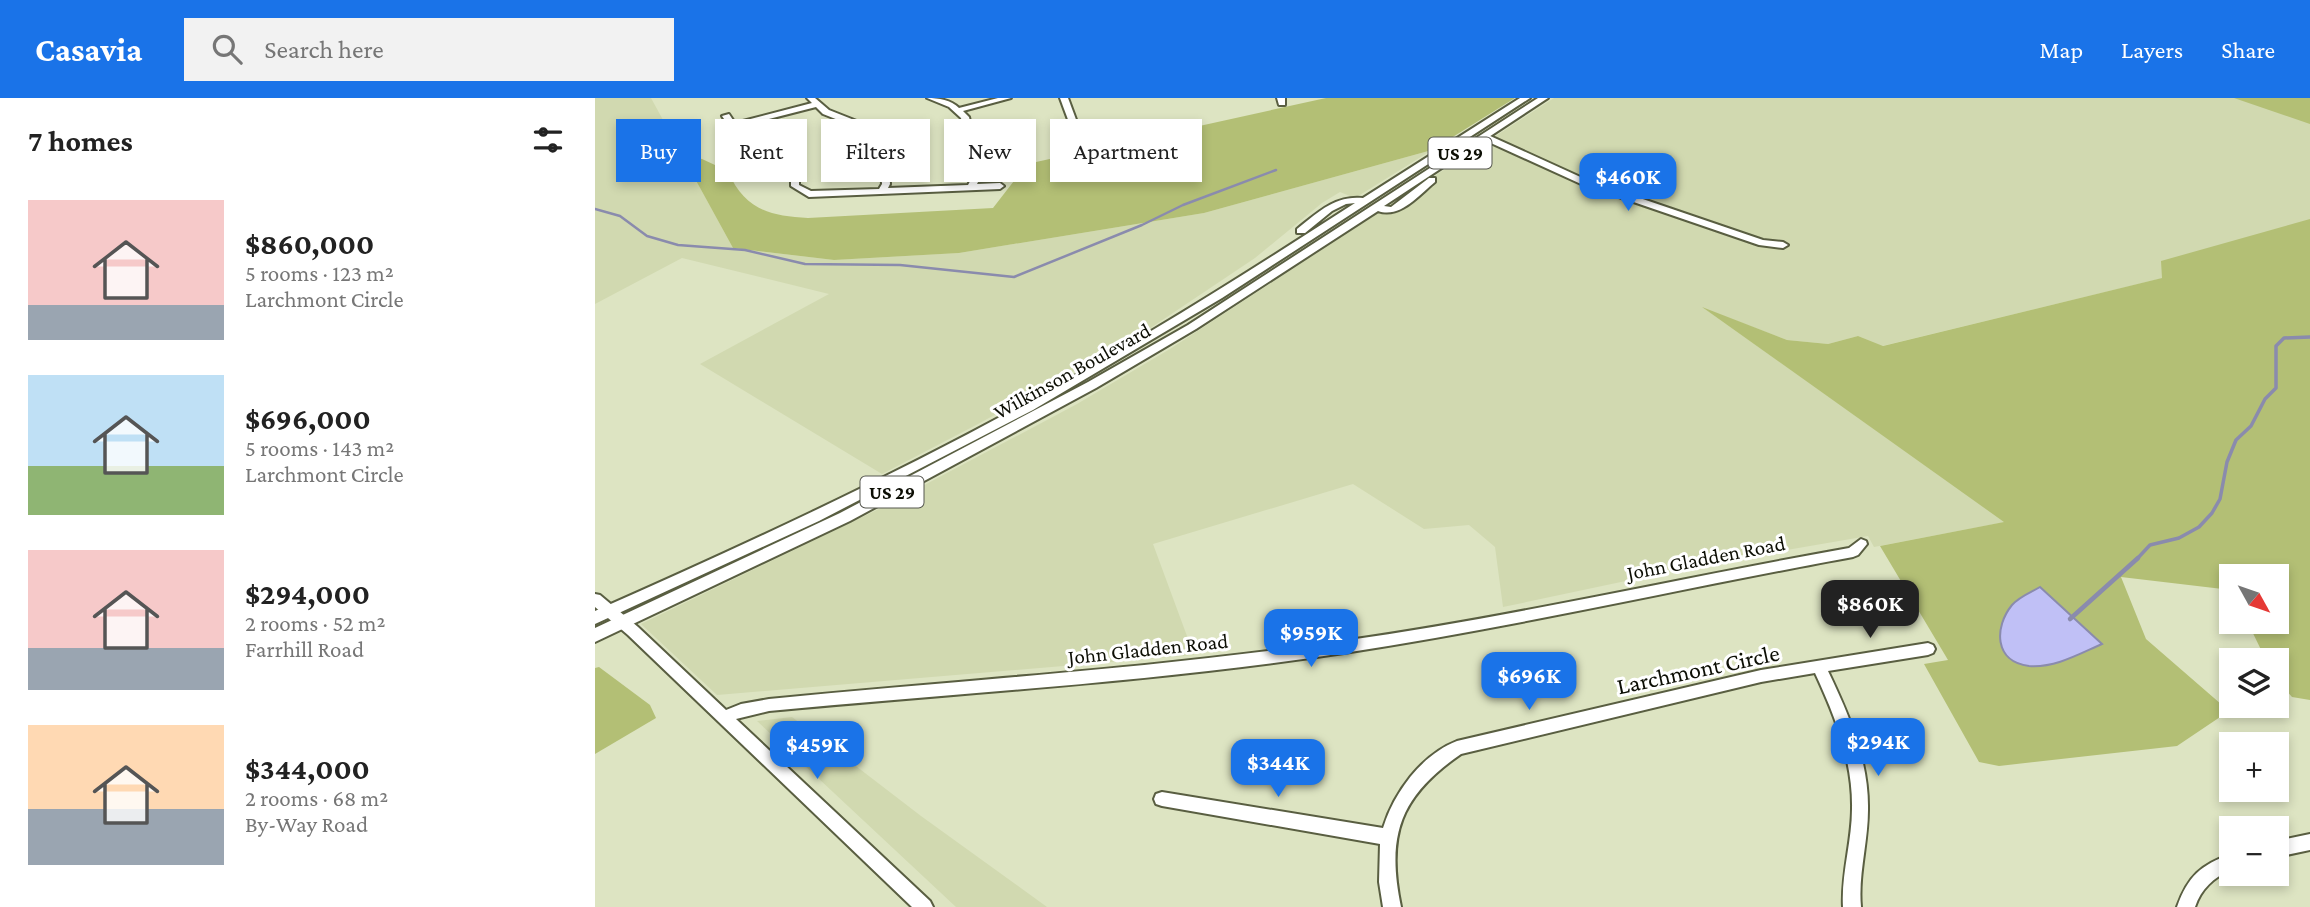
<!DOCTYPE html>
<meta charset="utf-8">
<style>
body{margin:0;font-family:"Crimson Pro",serif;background:#f2f2f2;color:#222;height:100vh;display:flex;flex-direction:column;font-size:26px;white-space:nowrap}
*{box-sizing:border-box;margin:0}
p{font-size:23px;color:#767676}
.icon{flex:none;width:38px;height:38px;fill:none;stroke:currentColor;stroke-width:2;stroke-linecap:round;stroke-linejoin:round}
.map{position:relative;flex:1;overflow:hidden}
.side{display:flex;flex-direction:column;background:#fff;width:595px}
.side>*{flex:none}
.hud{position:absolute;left:21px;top:21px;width:665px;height:63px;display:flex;gap:14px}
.needle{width:46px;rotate:130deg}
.fabs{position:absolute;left:1624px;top:466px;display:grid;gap:14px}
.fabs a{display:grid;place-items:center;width:70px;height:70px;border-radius:0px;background:#fff;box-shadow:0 4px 10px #0003;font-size:35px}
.price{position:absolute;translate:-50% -60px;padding:0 16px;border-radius:14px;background:#1a73e8;color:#fff;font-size:23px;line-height:46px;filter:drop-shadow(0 2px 4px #0008)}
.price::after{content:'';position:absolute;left:50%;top:42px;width:21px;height:16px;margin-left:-10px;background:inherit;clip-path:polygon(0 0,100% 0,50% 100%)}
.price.on{background:#222;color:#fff}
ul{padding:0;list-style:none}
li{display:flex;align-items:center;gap:21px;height:175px;padding:0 28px}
li span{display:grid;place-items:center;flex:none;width:196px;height:140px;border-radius:0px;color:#555}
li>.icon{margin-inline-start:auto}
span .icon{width:84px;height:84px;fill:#fffc;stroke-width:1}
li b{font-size:30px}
h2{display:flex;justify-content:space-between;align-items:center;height:84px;padding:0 28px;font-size:30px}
.chip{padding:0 24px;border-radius:0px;background:#fff;box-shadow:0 4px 10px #0003;font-size:24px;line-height:63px}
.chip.on{background:#1a73e8;color:#fff}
header{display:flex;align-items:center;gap:42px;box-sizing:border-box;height:98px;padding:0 35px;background:#1a73e8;color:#fff}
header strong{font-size:33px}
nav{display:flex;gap:38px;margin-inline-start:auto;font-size:24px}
.search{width:490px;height:63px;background:#f2f2f2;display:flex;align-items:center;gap:18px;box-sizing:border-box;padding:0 24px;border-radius:0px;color:#767676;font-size:26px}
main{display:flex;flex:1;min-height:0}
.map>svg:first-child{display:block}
.built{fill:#d1d9b0}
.green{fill:#b3bf75}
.water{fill:#c0c0f6;stroke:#8a8bad;stroke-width:2}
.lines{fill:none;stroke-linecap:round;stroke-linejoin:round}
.stream-far2{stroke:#8a8bad;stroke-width:2.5}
.stream-far1{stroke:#8a8bad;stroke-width:3.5}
.stream{stroke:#8a8bad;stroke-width:4.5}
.minor-casing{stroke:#595e41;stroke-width:4}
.major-casing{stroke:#595e41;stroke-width:4}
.minor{fill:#fff;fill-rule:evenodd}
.major{fill:#fff;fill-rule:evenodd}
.labels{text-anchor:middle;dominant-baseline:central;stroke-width:6;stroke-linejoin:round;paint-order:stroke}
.shield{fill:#fff;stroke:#55564f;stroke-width:2}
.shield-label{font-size:19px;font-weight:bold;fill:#0c0e04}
.street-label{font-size:21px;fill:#0c0e04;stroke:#fff}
.near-street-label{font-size:24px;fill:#0c0e04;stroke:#fff}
</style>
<header>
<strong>Casavia</strong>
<div class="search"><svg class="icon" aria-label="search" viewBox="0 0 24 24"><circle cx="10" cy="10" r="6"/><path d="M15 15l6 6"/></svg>Search here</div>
<nav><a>Map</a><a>Layers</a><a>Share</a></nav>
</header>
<main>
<section class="side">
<h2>7 homes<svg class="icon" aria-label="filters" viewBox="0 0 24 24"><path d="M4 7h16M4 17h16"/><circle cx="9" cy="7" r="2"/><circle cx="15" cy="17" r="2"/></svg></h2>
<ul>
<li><span style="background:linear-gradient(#f6c9c9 75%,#9aa5b1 0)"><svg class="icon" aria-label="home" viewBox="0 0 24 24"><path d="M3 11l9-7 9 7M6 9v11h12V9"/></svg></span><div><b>$860,000</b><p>5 rooms · 123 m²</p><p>Larchmont Circle</p></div></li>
<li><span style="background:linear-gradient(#bfe0f5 65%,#8fb573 0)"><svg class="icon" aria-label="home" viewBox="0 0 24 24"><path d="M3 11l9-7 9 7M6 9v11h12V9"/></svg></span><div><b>$696,000</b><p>5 rooms · 143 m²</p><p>Larchmont Circle</p></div></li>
<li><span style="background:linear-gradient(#f6c9c9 70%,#9aa5b1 0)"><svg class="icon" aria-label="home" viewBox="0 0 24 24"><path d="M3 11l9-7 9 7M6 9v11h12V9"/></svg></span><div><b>$294,000</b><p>2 rooms · 52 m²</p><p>Farrhill Road</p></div></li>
<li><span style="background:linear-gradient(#ffd9b3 60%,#9aa5b1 0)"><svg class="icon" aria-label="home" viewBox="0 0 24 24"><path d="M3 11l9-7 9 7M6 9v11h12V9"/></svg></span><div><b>$344,000</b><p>2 rooms · 68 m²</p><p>By-Way Road</p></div></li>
</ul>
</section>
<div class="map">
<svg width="1715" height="809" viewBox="0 0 1715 809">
<rect width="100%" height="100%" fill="#dde4c2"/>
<g class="built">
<polygon points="0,0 56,0 138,150 239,162 364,155 609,115 837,52 760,100 745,94 727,105 660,160 548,235 383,326 287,376 105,266 234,196 87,160 0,206"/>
<polygon points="959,0 1715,0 1715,241 1568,180 1287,248 1263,238 1233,246 1192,242 1110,211 1410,424 1279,449 1273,438 1111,466 908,509 900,449 874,427 829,431 758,386 558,446 599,557 122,597 46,526 288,409 482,306 575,251"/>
<polygon points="197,619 326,718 452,809 361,809 162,623"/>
</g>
<g class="green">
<path d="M731 0H920L837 52 609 115 364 155 239 162 138 150 87 57 107 61 133 73C149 111 174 118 213 120L398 110 432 66Z"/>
<polygon points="1639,0 1715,0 1715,26"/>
<polygon points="1715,121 1715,602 1697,599 1682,582 1682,562 1671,562 1652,523 1682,523 1682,478 1636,478 1636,492 1526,479 1551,541 1634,613 1582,648 1404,668 1384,664 1329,566 1353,562 1285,448 1409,424 1107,209 1192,242 1233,246 1263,238 1288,248 1567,180 1566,163"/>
<polygon points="4,569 55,607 61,620 0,656 0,570"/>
</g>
<path class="water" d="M1445 489 1507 546C1484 556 1460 570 1434 568 1399 564 1399 529 1417 507 1425 498 1435 495 1445 489Z"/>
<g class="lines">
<polyline class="stream-far2" points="0,111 25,118 52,138 83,147 150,152 210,166 305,167 419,179 547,127 588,107 681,72"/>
<polyline class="stream-far1" points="1541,462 1555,447 1584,440 1604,429 1617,415 1625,401 1632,364 1641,342 1656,328 1670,301 1681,290 1681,248 1689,240 1715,239"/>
<polyline class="stream" points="1475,521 1543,460"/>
<defs>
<g id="minor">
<path d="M212 0H220L234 12 287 33 292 40 295 86 293 90 373 87 379 76 366 20 354 9 332 0C344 0 356 2 364 10L403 0H416L368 13 374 19 387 76 382 86 405 85 409 88 405 91 214 99 196 88V66L192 62 142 40 127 18 134 16 140 25 217 5ZM221 9 228 16 281 37 284 40 287 86 284 91 216 93 204 87V66L198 58 148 36 143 29Z"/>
<polygon points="465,0 473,0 493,54 492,56 485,54"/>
<polygon points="682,0 690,0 690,7 684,7"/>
<polygon points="887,37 893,37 992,82 1168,142 1188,144 1193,147 1188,150 1164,147 986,86 887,41"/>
<path d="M1266 441 1271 443 1272 446 1263 457 1258 459C1088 490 920 529 749 555 559 584 366 595 174 613L141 621 335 803 338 809H317L33 537 0 509V496L5 497 43 529 131 612 146 606 174 601C365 582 557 571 747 543 917 519 1085 480 1254 450Z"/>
<path d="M1333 545 1338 547 1340 551 1338 555 1333 557 1233 573C1254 617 1274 663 1273 712 1273 745 1263 776 1266 809H1248C1246 776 1257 744 1257 711 1258 663 1240 618 1220 575L1166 584 866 656C805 698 791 737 806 809H788L784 784 785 746 567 708 561 706 559 701 561 696 567 694 788 730C799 695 826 657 862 643L1166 572Z"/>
<polygon points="1715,736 1715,752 1682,759 1682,743"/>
<path d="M1636 756V772C1619 779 1606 791 1600 809H1582C1593 778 1606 767 1636 756Z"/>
</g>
<g id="major">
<path d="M925 0H935L627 200 438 312 224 423 0 526V513C145 449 290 382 429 306 543 244 652 175 760 105L751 106 737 113 710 135H702V131C722 115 740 97 768 100Z"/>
<path d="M943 0H953L789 108 796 109 834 80H840V84C824 97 805 121 783 113L601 231 501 290 255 423 0 544V530L245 415 493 284 593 227Z"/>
</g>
</defs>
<use href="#minor" class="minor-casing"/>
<use href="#major" class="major-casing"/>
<use href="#minor" class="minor"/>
<use href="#major" class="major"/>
</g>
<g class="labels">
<g class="shield">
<rect x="833.5" y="39.5" width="63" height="31" rx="5"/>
<rect x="265.5" y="378.5" width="63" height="31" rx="5"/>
</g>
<g class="shield-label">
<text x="865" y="55">US 29</text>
<text x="297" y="394">US 29</text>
</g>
<g class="street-label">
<text transform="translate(477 273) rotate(-29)">Wilkinson Boulevard</text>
<text transform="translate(1111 460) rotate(-11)">John Gladden Road</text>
<text transform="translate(553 551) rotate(-6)">John Gladden Road</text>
</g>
<g class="near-street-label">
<text transform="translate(1103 571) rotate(-12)">Larchmont Circle</text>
</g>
</g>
</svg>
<div class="fabs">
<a><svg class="needle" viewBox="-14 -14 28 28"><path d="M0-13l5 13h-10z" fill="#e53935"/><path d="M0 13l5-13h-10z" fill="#767676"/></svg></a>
<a><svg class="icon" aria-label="layers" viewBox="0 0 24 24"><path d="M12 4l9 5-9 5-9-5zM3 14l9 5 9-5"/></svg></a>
<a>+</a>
<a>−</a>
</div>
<b class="price" style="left:1033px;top:115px">$460K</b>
<b class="price on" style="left:1275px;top:542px">$860K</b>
<b class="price" style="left:716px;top:571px">$959K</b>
<b class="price" style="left:934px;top:614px">$696K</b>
<b class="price" style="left:1283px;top:680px">$294K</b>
<b class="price" style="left:222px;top:683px">$459K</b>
<b class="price" style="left:683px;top:701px">$344K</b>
<div class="hud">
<a class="chip on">Buy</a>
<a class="chip">Rent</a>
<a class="chip">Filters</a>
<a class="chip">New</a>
<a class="chip">Apartment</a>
</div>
</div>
</main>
